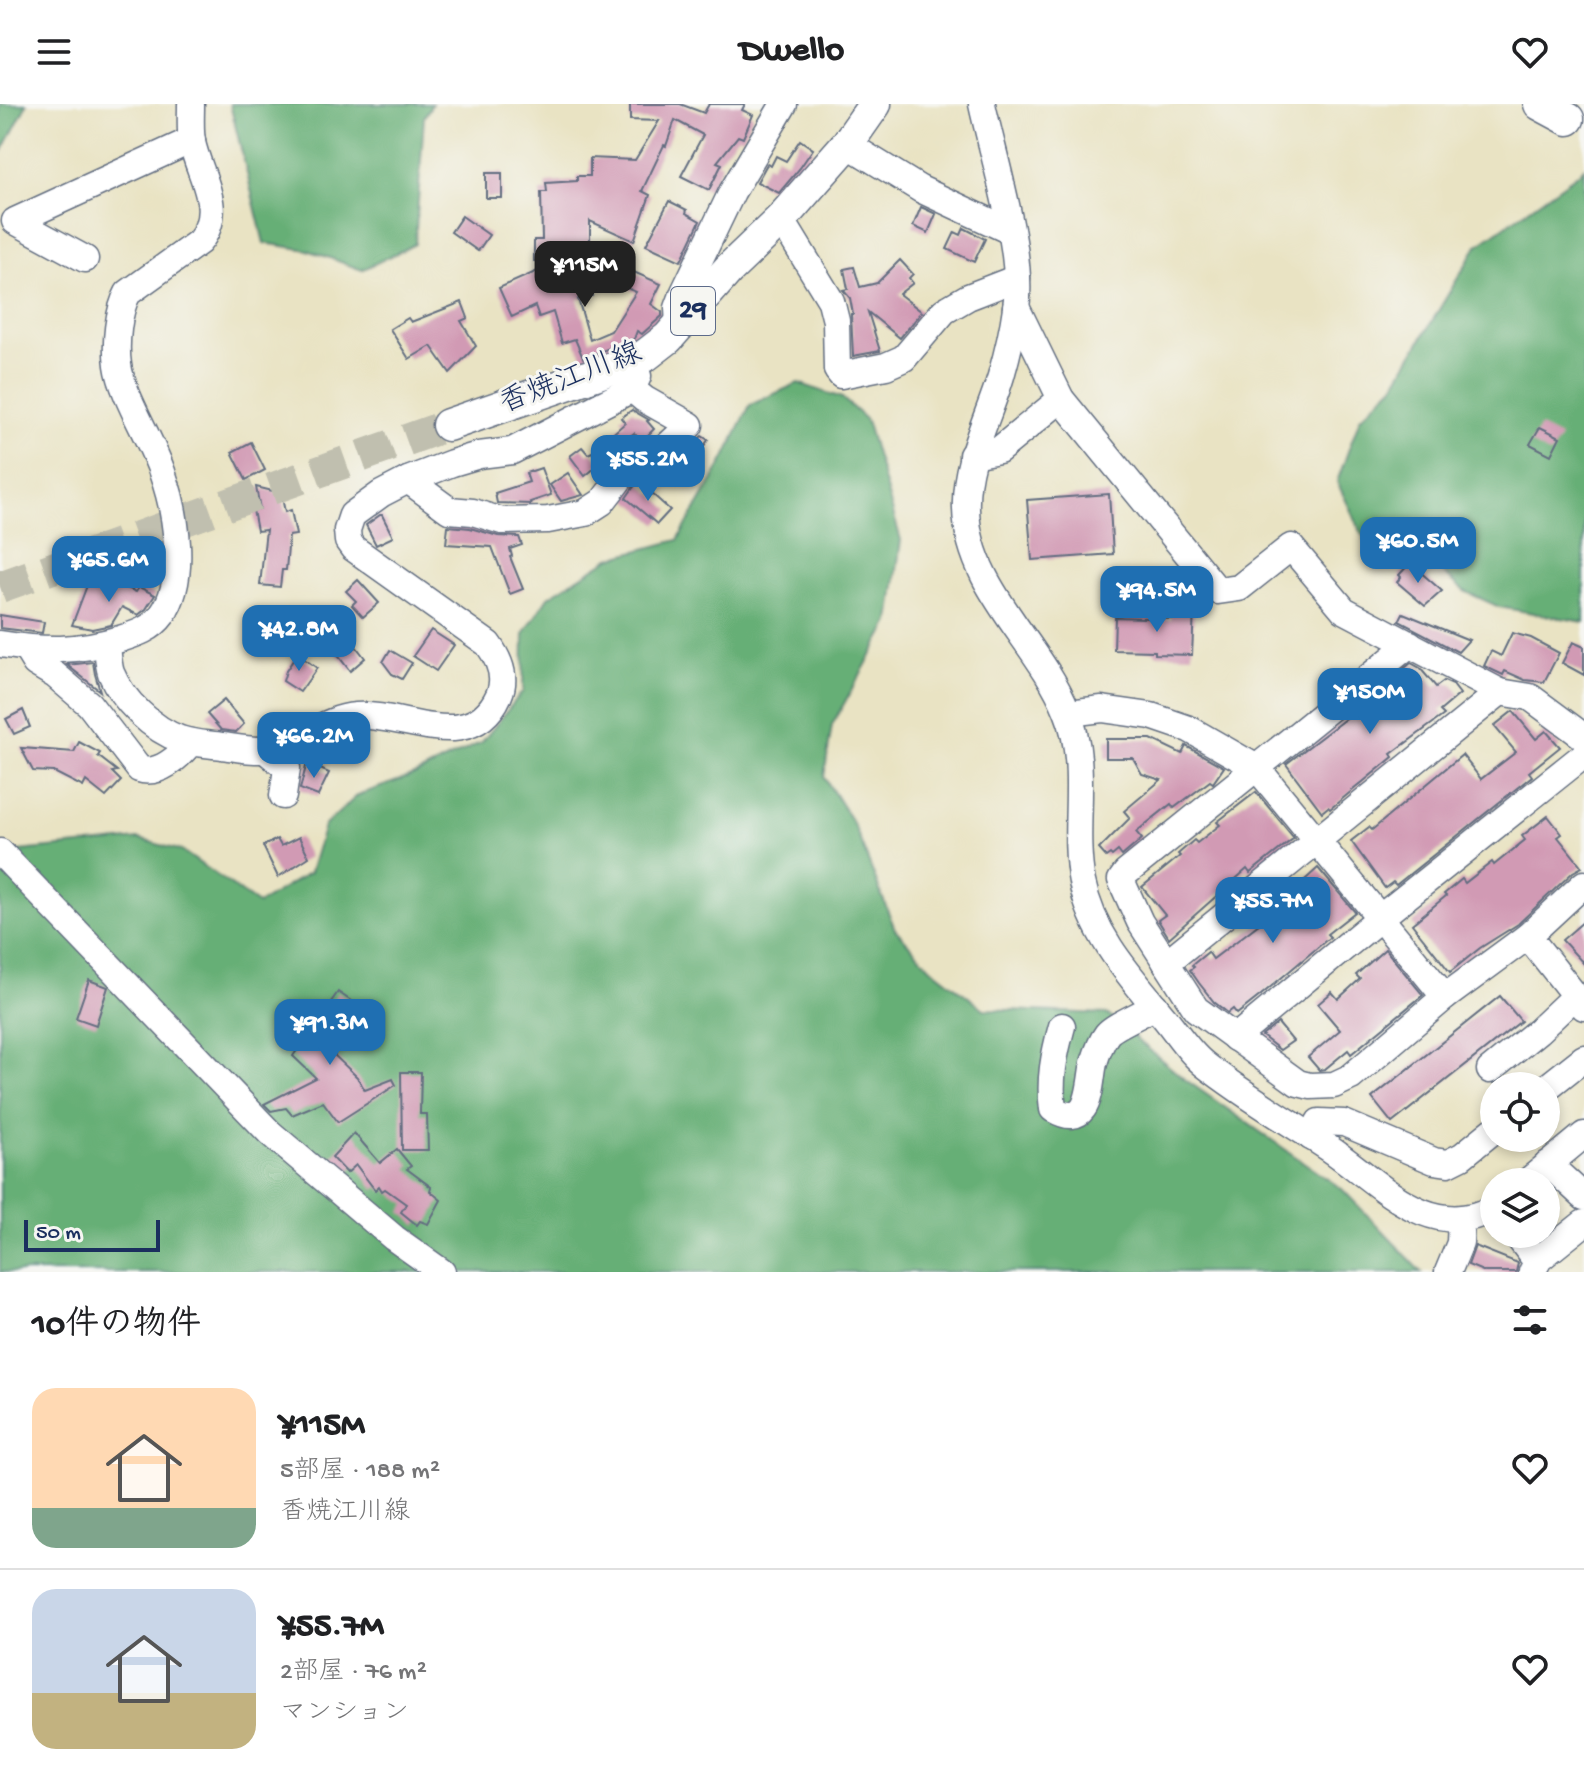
<!DOCTYPE html>
<html lang="ja">
<meta charset="utf-8">
<style>
body{margin:0;font-family:"Gochi Hand","Klee One",sans-serif;background:#f6f6f6;color:#202124;height:100vh;display:flex;flex-direction:column;font-size:30px;white-space:nowrap}
*{box-sizing:border-box;margin:0}
p{font-size:26px;color:#757577}
.icon{flex:none;width:44px;height:44px;fill:none;stroke:currentColor;stroke-width:2;stroke-linecap:round;stroke-linejoin:round}
.map{position:relative;height:1168px;overflow:hidden}
.sheet{display:flex;flex-direction:column;background:#fff;flex:1}
.sheet>*{flex:none}
.buttons{position:absolute;left:1480px;top:968px;display:grid;gap:16px}
.buttons a{display:grid;place-items:center;width:80px;height:80px;border-radius:50%;background:#fff;box-shadow:0 4px 12px #0003;font-size:40px}
.scale{position:absolute;left:24px;bottom:20px;width:136px;box-sizing:border-box;padding-left:8px;border:4px solid #1b2f5e;border-top:0;font-size:22px;line-height:28px;white-space:nowrap;color:#1b2f5e;-webkit-text-stroke:6px #f6f6f2;paint-order:stroke}
.price{position:absolute;translate:-50% -68px;padding:0 18px;border-radius:16px;background:#1f6fb2;color:#fff;font-size:26px;line-height:52px;filter:drop-shadow(0 2px 4px #0008)}
.price::after{content:'';position:absolute;left:50%;top:48px;width:24px;height:18px;margin-left:-12px;background:inherit;clip-path:polygon(0 0,100% 0,50% 100%)}
.price.on{background:#222;color:#fff}
ul{padding:0;list-style:none}
li{display:flex;align-items:center;gap:24px;height:200px;padding:0 32px}
li+li{border-top:2px solid #e0e0e0}
li span{display:grid;place-items:center;flex:none;width:224px;height:160px;border-radius:24px;color:#555}
li>.icon{margin-inline-start:auto}
span .icon{width:96px;height:96px;fill:#fffc;stroke-width:1}
li b{font-size:34px}
h2{display:flex;justify-content:space-between;align-items:center;height:96px;padding:0 32px;font-size:34px}
header{display:flex;justify-content:space-between;align-items:center;height:104px;padding:0 32px;background:#fff;font-size:36px;font-weight:700}
.map>svg:first-child{display:block}
.forest{fill:#66af76;stroke:#406f6a;stroke-width:2}
.building{fill:#d19ab4}
.lines{fill:none;stroke-linecap:round;stroke-linejoin:round}
.major-tunnel{stroke:#c0bfaf;stroke-width:32;stroke-dasharray:32 16;stroke-linecap:butt}
.minor-casing{stroke:#636e81;stroke-width:29}
.major-casing{stroke:#636e81;stroke-width:35}
.minor{stroke:#fff;stroke-width:26}
.major{stroke:#fff;stroke-width:32}
.labels{text-anchor:middle;dominant-baseline:central;stroke-width:6;stroke-linejoin:round;paint-order:stroke}
.shield{fill:#f6f6f2;stroke:#5d6b8a;stroke-width:2}
.shield-label{font-size:28px;font-weight:bold;fill:#1b2f5e}
.street-label{font-size:30px;fill:#1b2f5e;stroke:#f6f6f2}
</style>
<header><svg class="icon" aria-label="menu" viewBox="0 0 24 24"><path d="M4 6h16M4 12h16M4 18h16"/></svg>Dwello<svg class="icon" aria-label="heart" viewBox="0 0 24 24"><path d="M12 20l-8-8c-3-5 5-10 8-4 3-6 11-1 8 4z"/></svg></header>
<div class="map">
<svg width="1584" height="1168" viewBox="0 0 1584 1168">
<rect width="100%" height="100%" fill="#f6f6f2"/>
<filter id="ink" filterUnits="userSpaceOnUse"><feTurbulence type="fractalNoise" baseFrequency=".0125" numOctaves="2"/><feDisplacementMap in="SourceGraphic" scale="16" xChannelSelector="R" yChannelSelector="G"/><feConvolveMatrix kernelMatrix="1 2 1 2 8 2 1 2 1" color-interpolation-filters="sRGB"/></filter>
<filter id="wash" filterUnits="userSpaceOnUse"><feTurbulence type="fractalNoise" baseFrequency=".006" numOctaves="4" result="noise"/><feDisplacementMap in="SourceGraphic" scale="32" xChannelSelector="R" yChannelSelector="G"/><feGaussianBlur stdDeviation="1.8" result="paint"/><feColorMatrix in="noise" values="0 0 0 0 0 0 0 0 0 0 0 0 0 0 0 0 0 1.4 0 .05"/><feComposite in="paint" operator="in"/></filter>
<g filter="url(#wash)">
<rect width="100%" height="100%" fill="#e9e3c3"/>
<g class="forest">
<polygon points="0,0 27,0 0,52"/>
<polygon points="230,0 432,0 424,13 415,140 362,166 308,146 264,139"/>
<polygon points="1584,63 1584,518 1499,503 1464,487 1438,464 1366,438 1337,378 1360,314 1394,281 1477,142 1579,69"/>
<polygon points="798,279 842,294 866,316 901,436 890,518 832,621 824,673 854,721 895,825 930,863 984,905 1107,910 1183,974 1342,1085 1422,1168 0,1168 0,749 139,735 182,747 258,800 310,768 324,722 358,691 417,670 482,638 523,587 524,530 548,493 610,454 678,436 725,354 750,301"/>
</g>
<g id="blocks">
<g class="building">
<polygon points="630,0 680,0 704,9 709,0 745,0 742,6 753,11 743,34 738,32 717,58 722,60 709,86 681,72 703,31 675,16 666,42 664,41 642,87 650,91 634,137 590,117 590,157 534,157 534,136 542,136 541,88 547,88 546,79 577,77 577,72 590,72 590,54 635,56 659,17 630,16"/>
<polygon points="800,36 813,45 800,64 779,89 757,78 767,60 771,62 776,52 786,57"/>
<rect x="486" y="69" width="16" height="25"/>
<polygon points="669,97 687,106 686,109 700,117 681,157 646,141"/>
<polygon points="921,103 936,110 928,129 913,122"/>
<polygon points="462,112 489,131 478,147 451,128"/>
<polygon points="964,124 985,135 974,158 947,145 955,128 961,131"/>
<polygon points="900,156 913,170 909,174 913,179 899,190 922,208 900,234 868,208 880,247 853,252 851,210 853,210 850,194 843,186 848,185 844,165 854,163 860,183 877,179"/>
<polygon points="542,165 552,189 589,174 592,192 578,195 590,236 611,227 636,188 620,181 627,165 661,180 651,200 662,208 662,212 642,230 637,227 634,235 583,254 575,235 562,239 553,208 539,213 535,202 512,213 499,184"/>
<polygon points="462,198 468,214 461,217 476,242 450,269 431,242 409,255 390,225 408,214 411,218"/>
<polygon points="632,306 649,316 647,317 654,325 642,337 634,329 616,343 608,334 625,319 621,314"/>
<polygon points="1540,323 1560,333 1551,351 1530,340"/>
<polygon points="702,332 708,336 676,383 658,379 666,365"/>
<polygon points="251,338 265,366 246,376 232,348"/>
<polygon points="582,343 588,350 592,348 601,359 585,372 570,352"/>
<polygon points="541,364 551,391 530,398 531,400 497,399 495,389 529,378 526,369"/>
<polygon points="568,369 583,391 561,397 550,381"/>
<polygon points="638,377 670,406 657,420 626,394"/>
<polygon points="256,383 281,389 285,408 291,406 296,431 289,432 286,466 282,466 280,483 260,481 266,426 257,427 253,406 260,405"/>
<polygon points="1109,390 1113,450 1032,456 1027,396"/>
<polygon points="380,411 382,411 393,433 376,441 366,421"/>
<polygon points="448,422 470,424 498,432 519,433 522,441 510,445 512,452 510,453 523,485 510,490 492,443 446,440"/>
<polygon points="1410,459 1442,487 1425,502 1397,478 1401,473 1399,471"/>
<polygon points="358,476 379,499 363,513 352,501 356,497 346,487"/>
<polygon points="111,477 136,488 139,483 155,491 146,505 138,511 122,503 111,521 92,525 72,521 88,479"/>
<polygon points="1171,504 1194,504 1192,551 1155,550 1155,547 1114,546 1115,513 1171,515"/>
<polygon points="1403,509 1469,536 1458,548 1399,517"/>
<polygon points="0,511 44,518 42,529 0,524"/>
<polygon points="342,519 355,534 352,537 365,554 350,567 330,541 332,539 326,532"/>
<polygon points="431,526 454,541 436,567 413,552"/>
<polygon points="1512,529 1531,534 1559,549 1544,578 1525,576 1505,567 1503,571 1484,562 1491,547 1501,552"/>
<polygon points="1573,538 1584,543 1584,571 1562,559"/>
<polygon points="390,546 412,559 402,575 392,570 383,558"/>
<polygon points="297,550 317,564 300,588 283,577 286,567"/>
<polygon points="93,558 95,570 100,587 67,561"/>
<polygon points="1411,559 1420,564 1436,583 1444,577 1453,581 1460,590 1440,607 1444,611 1391,650 1393,653 1330,705 1328,703 1322,708 1286,660 1366,599 1365,597"/>
<polygon points="224,596 244,620 236,628 221,626 207,610"/>
<polygon points="23,606 30,623 14,630 6,615"/>
<polygon points="1513,607 1536,635 1546,627 1560,643 1529,668 1532,672 1396,781 1393,778 1385,784 1351,737 1369,723 1372,726 1462,651 1481,675 1516,648 1494,622"/>
<polygon points="1106,635 1151,635 1182,650 1186,642 1224,663 1213,679 1210,677 1174,704 1171,700 1136,728 1142,735 1122,752 1118,747 1112,752 1110,750 1106,753 1099,745 1130,714 1124,707 1161,676 1142,670 1133,654 1106,654"/>
<polygon points="79,638 100,649 98,652 117,667 112,668 121,677 106,693 86,677 83,683 54,668 33,667 21,644 74,648"/>
<polygon points="307,659 329,669 318,692 300,685"/>
<polygon points="1256,688 1294,734 1250,769 1247,765 1169,834 1158,816 1165,811 1142,783 1180,752 1178,750 1194,736 1197,739 1220,721 1217,718"/>
<polygon points="1548,712 1562,730 1558,733 1582,763 1573,768 1518,820 1480,844 1450,868 1412,820 1446,792 1444,790 1462,775 1465,779 1492,758 1494,761 1525,736 1522,732"/>
<polygon points="299,733 309,753 278,773 263,742 277,735 281,742"/>
<polygon points="1318,764 1355,808 1327,830 1330,833 1261,891 1237,910 1233,905 1228,909 1214,898 1199,879 1190,866 1194,863 1192,861 1208,848 1213,855 1242,833 1286,799 1283,796"/>
<polygon points="1584,817 1584,860 1562,836"/>
<polygon points="1385,845 1423,891 1351,950 1348,946 1325,965 1319,966 1308,953 1340,926 1318,900 1332,888 1338,895 1360,875 1356,871"/>
<polygon points="89,876 108,883 96,921 76,914"/>
<polygon points="338,888 360,903 360,915 333,950 357,973 365,986 393,975 396,981 338,1018 323,998 292,1011 286,1004 271,1007 264,1000 316,974 293,952"/>
<polygon points="1500,892 1521,917 1392,1019 1372,994"/>
<polygon points="1278,919 1293,937 1280,946 1262,932"/>
<polygon points="401,968 421,968 420,1010 427,1010 428,1046 402,1046"/>
<polygon points="354,1029 380,1059 397,1045 411,1062 407,1065 431,1083 430,1087 441,1096 428,1120 420,1117 417,1121 401,1108 406,1100 385,1085 382,1087 379,1082 375,1086 356,1061 347,1069 332,1053"/>
<polygon points="1475,1142 1518,1159 1516,1168 1485,1168 1468,1161"/>
</g>
</g>
</g>
<g filter="url(#ink)">
<use href="#blocks" fill-opacity="0" stroke="#636e81" stroke-width="2"/>
<g class="lines">
<polyline class="major-tunnel" points="0,483 448,321"/>
<defs>
<g id="minor">
<path d="M982 0C994 56 1024 150 1016 204 1013 226 1007 251 1001 272 988 316 964 357 966 405 968 485 1039 537 1067 607 1090 662 1071 721 1082 778 1093 834 1133 875 1168 918 1179 932 1190 949 1204 960 1243 991 1288 1017 1330 1045 1380 1079 1430 1139 1494 1104"/>
<polyline points="847,40 920,85 1010,127"/>
<polyline points="781,115 831,197 836,217 837,266 841,271 886,262 904,254 944,207 968,193 1017,174"/>
<polyline points="85,155 15,117 192,36"/>
<polyline points="1016,203 1061,295 1218,487 1239,484 1291,443 1344,506 1500,588 1530,593 1584,633"/>
<polyline points="679,222 678,204 684,188 732,88 784,0"/>
<polyline points="972,351 999,346 1061,295"/>
<polyline points="408,376 449,406 473,408 502,417 548,416 585,409 602,398 629,363 652,356 690,321 644,295 632,285"/>
<path d="M107 539C108 549 108 560 111 569 122 596 153 626 180 635 193 640 209 640 222 642 238 644 255 648 271 645 301 640 324 614 356 612 404 608 471 653 499 591 507 573 499 555 488 540L353 444 348 437 347 426 352 411 381 390 408 376 452 359 479 351 512 347 632 285 638 272 633 257"/>
<path d="M0 540C44 547 77 548 120 535 136 530 152 525 162 511 188 475 176 407 162 368 152 337 122 291 118 261 115 240 118 207 128 189L199 138C226 105 199 72 192 38 190 26 191 12 191 0"/>
<polyline points="1410,540 1126,769 1121,776 1140,818 1196,905 1298,979 1310,982 1334,981 1351,973 1445,893 1528,832 1584,780"/>
<path d="M27 546 35 559 55 571 89 600 139 665C159 672 179 653 191 638"/>
<polyline points="1069,609 1102,605 1151,612 1189,625 1257,664 1445,893"/>
<polyline points="264,645 287,664 283,692"/>
<polyline points="0,748 270,1029 394,1134 442,1168"/>
<polyline points="1528,832 1584,903"/>
<polyline points="1166,859 1500,588"/>
<path d="M1062 922C1054 951 1049 976 1053 1005 1092 1028 1089 980 1094 959 1097 949 1101 938 1107 930 1113 922 1144 909 1155 902"/>
<polyline points="1235,934 1381,813 1584,651"/>
<polyline points="1490,966 1538,927 1575,892"/>
<polyline points="1546,984 1584,954"/>
<polyline points="1311,1033 1319,1018 1344,1019 1434,1057 1448,1059 1462,1052 1494,1026"/>
<polyline points="1548,1060 1584,1093"/>
<polyline points="1527,1078 1584,1031"/>
<polyline points="1516,1130 1537,1158"/>
<polyline points="1448,1168 1460,1139 1461,1115"/>
<polyline points="1532,1168 1539,1155 1584,1119"/>
</g>
<g id="major">
<polyline points="1540,0 1568,15"/>
<polyline points="448,321 633,257 646,251 668,234 728,166 781,115 847,40 875,0"/>
</g>
</defs>
<use href="#minor" class="minor-casing"/>
<use href="#major" class="major-casing"/>
<use href="#minor" class="minor"/>
<use href="#major" class="major"/>
</g>
</g>
<g class="labels">
<rect class="shield" x="671" y="183" width="44" height="48" rx="6"/>
<g class="shield-label">
<text x="693" y="207">29</text>
</g>
<g class="street-label">
<text transform="translate(571 276) rotate(-21)">香焼江川線</text>
</g>
</g>
</svg>
<div class="buttons">
<a><svg class="icon" aria-label="locate" viewBox="0 0 24 24"><circle cx="12" cy="12" r="6"/><path d="M12 2v4M12 18v4M2 12h4M18 12h4"/></svg></a>
<a><svg class="icon" aria-label="layers" viewBox="0 0 24 24"><path d="M12 4l9 5-9 5-9-5zM3 14l9 5 9-5"/></svg></a>
</div>
<div class="scale">50 m</div>
<b class="price on" style="left:585px;top:205px">¥115M</b>
<b class="price" style="left:648px;top:399px">¥55.2M</b>
<b class="price" style="left:1418px;top:481px">¥60.5M</b>
<b class="price" style="left:109px;top:500px">¥65.6M</b>
<b class="price" style="left:1157px;top:530px">¥94.5M</b>
<b class="price" style="left:299px;top:569px">¥42.8M</b>
<b class="price" style="left:1370px;top:632px">¥150M</b>
<b class="price" style="left:314px;top:676px">¥66.2M</b>
<b class="price" style="left:1273px;top:841px">¥55.7M</b>
<b class="price" style="left:330px;top:963px">¥91.3M</b>
</div>
<section class="sheet">
<h2>10件の物件<svg class="icon" aria-label="filters" viewBox="0 0 24 24"><path d="M4 7h16M4 17h16"/><circle cx="9" cy="7" r="2"/><circle cx="15" cy="17" r="2"/></svg></h2>
<ul>
<li><span style="background:linear-gradient(#ffd9b3 75%,#7fa58c 0)"><svg class="icon" aria-label="home" viewBox="0 0 24 24"><path d="M3 11l9-7 9 7M6 9v11h12V9"/></svg></span><div><b>¥115M</b><p>5部屋 · 188 m²</p><p>香焼江川線</p></div><svg class="icon" aria-label="heart" viewBox="0 0 24 24"><path d="M12 20l-8-8c-3-5 5-10 8-4 3-6 11-1 8 4z"/></svg></li>
<li><span style="background:linear-gradient(#c9d6e8 65%,#c2b280 0)"><svg class="icon" aria-label="home" viewBox="0 0 24 24"><path d="M3 11l9-7 9 7M6 9v11h12V9"/></svg></span><div><b>¥55.7M</b><p>2部屋 · 76 m²</p><p>マンション</p></div><svg class="icon" aria-label="heart" viewBox="0 0 24 24"><path d="M12 20l-8-8c-3-5 5-10 8-4 3-6 11-1 8 4z"/></svg></li>
</ul>
</section>
